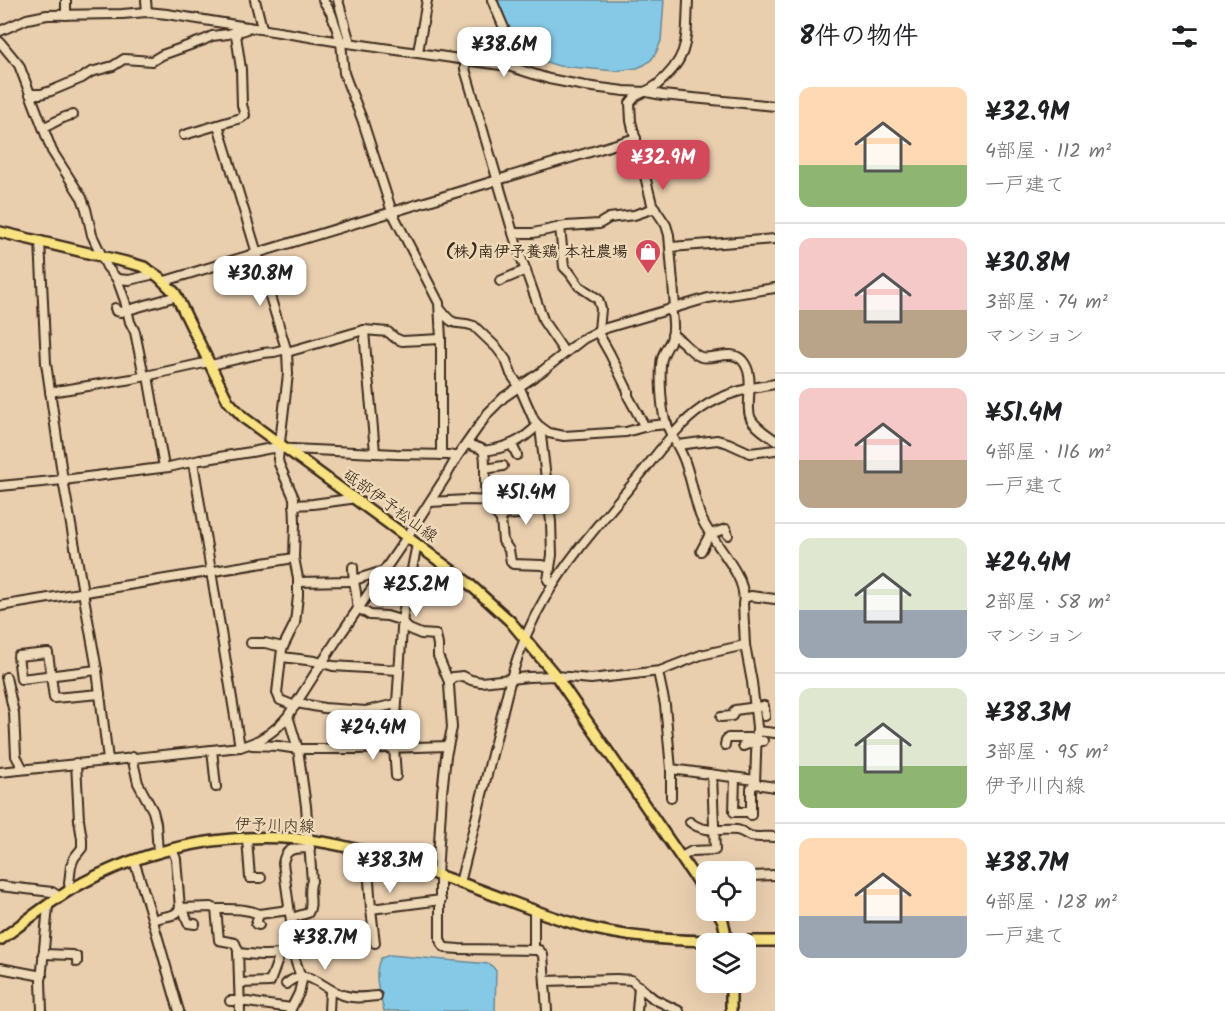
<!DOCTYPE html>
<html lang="ja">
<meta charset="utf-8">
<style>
body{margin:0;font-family:Kalam,"Klee One",sans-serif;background:#f6f6f6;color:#202124;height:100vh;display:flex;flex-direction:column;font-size:22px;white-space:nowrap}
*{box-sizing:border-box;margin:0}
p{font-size:20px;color:#757577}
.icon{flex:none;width:33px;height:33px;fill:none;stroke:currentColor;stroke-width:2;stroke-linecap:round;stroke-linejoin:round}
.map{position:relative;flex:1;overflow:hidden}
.details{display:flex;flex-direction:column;background:#fff;width:450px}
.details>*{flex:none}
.buttons{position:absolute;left:696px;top:861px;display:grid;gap:12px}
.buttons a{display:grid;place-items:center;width:60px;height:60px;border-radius:12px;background:#fff;box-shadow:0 6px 24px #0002;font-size:30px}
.price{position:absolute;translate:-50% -51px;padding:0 14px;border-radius:12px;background:#fff;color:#222;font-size:20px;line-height:39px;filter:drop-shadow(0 2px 3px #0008)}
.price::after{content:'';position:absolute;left:50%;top:36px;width:18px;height:14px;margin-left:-9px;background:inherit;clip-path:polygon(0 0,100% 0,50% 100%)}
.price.on{background:#d1495b;color:#fff}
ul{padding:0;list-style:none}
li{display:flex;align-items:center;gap:18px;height:150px;padding:0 24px}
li+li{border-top:2px solid #e0e0e0}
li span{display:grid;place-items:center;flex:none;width:168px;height:120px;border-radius:12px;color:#555}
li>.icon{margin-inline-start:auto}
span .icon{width:72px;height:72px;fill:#fffc;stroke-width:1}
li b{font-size:26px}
h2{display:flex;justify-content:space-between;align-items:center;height:72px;padding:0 24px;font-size:26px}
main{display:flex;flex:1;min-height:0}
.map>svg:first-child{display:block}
.water{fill:#86c9e7;stroke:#688997;stroke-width:1.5}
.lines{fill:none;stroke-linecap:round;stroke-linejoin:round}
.minor-casing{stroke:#3b2a1e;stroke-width:12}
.major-casing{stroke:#3b2a1e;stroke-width:14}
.minor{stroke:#eed9b8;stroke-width:8}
.major{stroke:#f8e281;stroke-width:9}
.labels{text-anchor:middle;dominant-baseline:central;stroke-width:5;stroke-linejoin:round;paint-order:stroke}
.poi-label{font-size:16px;font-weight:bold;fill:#3b2a1e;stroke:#eed9b8;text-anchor:end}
.street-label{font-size:16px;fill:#3b2a1e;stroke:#eed9b8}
</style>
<main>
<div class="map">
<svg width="775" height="1011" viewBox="0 0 775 1011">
<rect width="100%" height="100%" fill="#eacfaf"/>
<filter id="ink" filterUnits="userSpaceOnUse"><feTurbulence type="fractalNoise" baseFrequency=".0167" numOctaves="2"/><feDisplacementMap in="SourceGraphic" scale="12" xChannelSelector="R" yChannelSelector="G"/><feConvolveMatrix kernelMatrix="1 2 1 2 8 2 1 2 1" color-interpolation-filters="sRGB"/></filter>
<g filter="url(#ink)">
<g class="water">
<polygon points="497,0 664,0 661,41 656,53 651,60 644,65 637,68 616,71 559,66 530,57 524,52 514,34 508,29"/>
<path d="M390 955 489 964 493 967 496 971 495 1011H384C380 994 372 974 381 958Z"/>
</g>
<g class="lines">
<defs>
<g id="minor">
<polyline points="66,0 66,15"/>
<polyline points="146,0 147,12"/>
<polyline points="255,0 262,28"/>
<polyline points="323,0 331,13 337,30 341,42 344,73 348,84 362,119 392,212 439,303 441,339 441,455"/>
<polyline points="338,0 350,43"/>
<path d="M492 0 507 35C501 58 463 39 465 69L516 243 544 322 565 353"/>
<polyline points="0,31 27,19 47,15 122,14 147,12 167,14 341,42 508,66 549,79 585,86 624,91 647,92 662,95 775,106"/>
<polyline points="0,42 19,65 52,151 82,198 86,209 92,235 107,267 117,279 125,301 130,322 135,332 144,376"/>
<polyline points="418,52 427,0"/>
<polyline points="30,94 41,94 51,91 82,78 91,72 113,66 124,59 152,61 162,55 204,40 212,36 228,34 245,30 248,27"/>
<polyline points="218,125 287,352 288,374 278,459 279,464 294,498 295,522 294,558 298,578 298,596 295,623 282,649 277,693 280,700 295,706"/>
<path d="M44 127C54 124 62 116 73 115"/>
<polyline points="184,135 241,118 245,115 242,105 241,69 235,28"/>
<polyline points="560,227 564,267 570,273 579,286 598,299 601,309 599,330"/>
<polyline points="513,233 533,233 566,226 599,224 609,218 634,215 655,208"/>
<polyline points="40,241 46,363 63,480 97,670 108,760"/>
<polyline points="671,247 775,239"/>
<polyline points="117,279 129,280 155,274"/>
<polyline points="165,281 636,138"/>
<polyline points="500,281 526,270"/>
<path d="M675 307 669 235 666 225 652 204 631 121 630 103C632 101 634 98 636 96 643 92 649 91 657 85 690 57 686 40 688 0"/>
<polyline points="115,308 116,311 121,312 177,296"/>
<path d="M671 308C673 318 675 330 671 340 667 348 661 355 661 365 660 381 661 405 665 420 670 435 680 447 685 462 691 479 694 497 700 515 710 542 749 575 743 604L745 645 752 682 757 727 755 784 775 787"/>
<path d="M441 310C456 330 456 319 474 326L497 348 506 360 511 374 519 386 534 420 538 425 549 433 564 436 626 432 647 426 667 424"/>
<path d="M364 330C367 371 372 412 375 453"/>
<polyline points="597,331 610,354 628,391 628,396 645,427"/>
<path d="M672 335C683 339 691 354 701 357 714 360 731 349 742 360 757 376 744 405 751 419 756 428 767 434 775 440"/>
<polyline points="287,352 364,330 388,332 395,338 402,341 441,339"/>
<polyline points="211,365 263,353 274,352 286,349"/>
<polyline points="148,376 164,467"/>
<polyline points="50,392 132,379 209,362"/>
<polyline points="540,427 551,522 552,555 548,580 553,585"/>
<path d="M467 444 482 449 484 453C487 469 482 492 489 506 492 512 498 514 501 520L503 541 509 550 511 562 513 564 542 565 550 567"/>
<polyline points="512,445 517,455"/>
<polyline points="678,445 717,440 728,443 750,453 775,450"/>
<path d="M483 451C507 448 521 442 538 425"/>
<polyline points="193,462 240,747"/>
<polyline points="485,469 503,466"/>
<polyline points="0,486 63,480 169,467 200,460 251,452 272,448 396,454 449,455 457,457"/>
<polyline points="430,502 467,500 498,501"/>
<polyline points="294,505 313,504 350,499 352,497"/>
<polyline points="498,515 521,514 541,505 550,505"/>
<polyline points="701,551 710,534 726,529 728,535"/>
<path d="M353 567C353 575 354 580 355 587 357 595 356 601 358 608L370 615 387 616 400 620 409 629 421 634 436 635 438 645V656L449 682"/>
<polyline points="298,582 351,581 383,571"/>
<polyline points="744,598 751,596 775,599"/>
<polyline points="0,606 294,558"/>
<polyline points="251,643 265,643 283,647"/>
<polyline points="282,657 315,661 333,666 398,670"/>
<polyline points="97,670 21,679 18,656 48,653 54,698 100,694"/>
<polyline points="658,672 665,705 671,769 755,780"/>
<polyline points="6,677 14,713 16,756 23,769"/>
<polyline points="297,703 324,708 366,711 396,704"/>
<path d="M288 716 298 749 306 806 312 881C307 892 314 904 308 913L295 917 291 921 292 951 302 980 299 993 290 1011"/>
<polyline points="721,717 732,716 735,710 764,706 765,716"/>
<polyline points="757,731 775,733"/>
<polyline points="252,745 278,746 298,749 356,749 448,746"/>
<polyline points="725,745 726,740 728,738 757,738"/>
<polyline points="743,746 757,741 763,741"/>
<polyline points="212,750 216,787"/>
<polyline points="132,757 138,783 153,811 156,823 158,853"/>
<path d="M0 772 240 747C260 742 275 732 288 716L336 641 407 537 445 478 457 457 488 413 504 397 541 372 583 339 603 329 708 298 775 288"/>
<polyline points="396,776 394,747 403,614 417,544"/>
<polyline points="735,778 734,812 751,812"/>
<polyline points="671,797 671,769"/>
<polyline points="751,815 751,788 755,784"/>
<path d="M690 822C703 833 721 829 737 830 743 831 745 834 750 836 757 838 768 836 775 837"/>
<polyline points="247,839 250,878 261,878"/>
<polyline points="367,852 371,909 441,900"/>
<polyline points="681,857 692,851 715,850 712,775"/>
<path d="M134 861C151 910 164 961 179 1011"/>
<polyline points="437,875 442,793 446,756 452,728 449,685 449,682 453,677 463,676 471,680 481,682 528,677 556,676 591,679 660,671 701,655 745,645"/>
<polyline points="440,876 440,940 443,946 446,948 459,949 539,950 543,955 547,1011"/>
<polyline points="746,878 751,876 775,875"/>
<path d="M460 883 511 678C519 651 530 623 545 598 571 554 607 515 640 475 659 452 677 425 702 408 724 393 749 388 775 384"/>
<polyline points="0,886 52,892 60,897"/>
<polyline points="70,891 69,883 71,866 74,858 82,848 82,839 79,820 76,763"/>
<polyline points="180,908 211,907 216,909 219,940 235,943 238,950 240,1011"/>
<polyline points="180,908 184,911 188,923 195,924"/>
<path d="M216 909C231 909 245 908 259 914L256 924 259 925"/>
<polyline points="371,909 375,943"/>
<polyline points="259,914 289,910"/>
<path d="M154 920C164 915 176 918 180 908L176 859 172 849"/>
<path d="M291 921 283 863C286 846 296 849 310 848"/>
<polyline points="534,950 534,910"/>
<path d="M238 953C256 955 275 957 292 951"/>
<polyline points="43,954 73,955 77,957 77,962"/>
<polyline points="0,968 42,976"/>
<polyline points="545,981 616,979 631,980 654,999 679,1011"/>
<polyline points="239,983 270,982 280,954"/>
<path d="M286 984C309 965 321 989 343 995 354 999 365 997 377 996"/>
<polyline points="230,1001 240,1001 291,1008"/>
<polyline points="42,1011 41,981 48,906"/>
<polyline points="329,1011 330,991"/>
<polyline points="637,1011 639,986"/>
</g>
<g id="major">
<polyline points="0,232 134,264 144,267 159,277 175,293 222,389 228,401 244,418 407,537 466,581 510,621 556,676 706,894"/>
<polyline points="717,910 723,921 728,944"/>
<path d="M0 940C23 923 46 905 70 890 147 845 240 828 328 843 372 851 416 868 458 882 502 897 545 917 590 928 651 943 713 941 775 941"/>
<polyline points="731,982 731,1011"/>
</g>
</defs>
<use href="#minor" class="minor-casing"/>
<use href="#major" class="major-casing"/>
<use href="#minor" class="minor"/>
<use href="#major" class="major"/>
</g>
</g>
<defs>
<symbol id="shop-pin" viewBox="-11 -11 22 30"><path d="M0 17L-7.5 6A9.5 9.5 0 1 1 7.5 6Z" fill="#d1495b" stroke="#eed9b8"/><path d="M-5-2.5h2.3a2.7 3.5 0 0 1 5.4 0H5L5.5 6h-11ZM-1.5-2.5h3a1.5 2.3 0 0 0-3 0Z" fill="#fff"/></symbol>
</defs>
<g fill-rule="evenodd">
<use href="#shop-pin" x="633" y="237" width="30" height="40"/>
</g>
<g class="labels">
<g class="poi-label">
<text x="628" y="252">(株)南伊予養鶏 本社農場</text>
</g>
<g class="street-label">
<text transform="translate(390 506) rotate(36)">砥部伊予松山線</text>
<text transform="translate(275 826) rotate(2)">伊予川内線</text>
</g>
</g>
</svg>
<div class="buttons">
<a><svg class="icon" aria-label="locate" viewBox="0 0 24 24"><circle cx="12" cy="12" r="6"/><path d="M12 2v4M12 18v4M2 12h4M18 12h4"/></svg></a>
<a><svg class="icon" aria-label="layers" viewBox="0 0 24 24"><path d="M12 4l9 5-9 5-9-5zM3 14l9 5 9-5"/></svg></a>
</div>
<b class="price" style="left:504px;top:78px">¥38.6M</b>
<b class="price on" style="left:663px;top:191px">¥32.9M</b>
<b class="price" style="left:260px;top:307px">¥30.8M</b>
<b class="price" style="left:526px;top:526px">¥51.4M</b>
<b class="price" style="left:416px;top:618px">¥25.2M</b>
<b class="price" style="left:373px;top:761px">¥24.4M</b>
<b class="price" style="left:390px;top:894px">¥38.3M</b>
<b class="price" style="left:325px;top:971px">¥38.7M</b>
</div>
<section class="details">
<h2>8件の物件<svg class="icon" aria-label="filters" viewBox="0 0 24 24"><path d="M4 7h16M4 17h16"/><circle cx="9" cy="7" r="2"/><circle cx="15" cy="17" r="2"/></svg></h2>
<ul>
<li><span style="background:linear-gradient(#ffd9b3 65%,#8fb573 0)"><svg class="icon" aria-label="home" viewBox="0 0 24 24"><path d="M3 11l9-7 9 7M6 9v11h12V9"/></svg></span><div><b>¥32.9M</b><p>4部屋 · 112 m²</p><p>一戸建て</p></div></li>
<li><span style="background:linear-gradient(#f6c9c9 60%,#b9a48a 0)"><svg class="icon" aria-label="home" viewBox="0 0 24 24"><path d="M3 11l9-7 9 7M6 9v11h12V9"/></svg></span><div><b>¥30.8M</b><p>3部屋 · 74 m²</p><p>マンション</p></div></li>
<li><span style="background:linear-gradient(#f6c9c9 60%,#b9a48a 0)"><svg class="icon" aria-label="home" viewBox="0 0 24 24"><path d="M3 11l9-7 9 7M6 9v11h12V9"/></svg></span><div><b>¥51.4M</b><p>4部屋 · 116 m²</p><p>一戸建て</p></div></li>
<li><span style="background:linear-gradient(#dfe7d0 60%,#9aa5b1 0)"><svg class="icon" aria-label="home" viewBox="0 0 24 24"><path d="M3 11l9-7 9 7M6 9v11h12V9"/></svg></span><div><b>¥24.4M</b><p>2部屋 · 58 m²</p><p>マンション</p></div></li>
<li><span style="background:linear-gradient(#dfe7d0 65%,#8fb573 0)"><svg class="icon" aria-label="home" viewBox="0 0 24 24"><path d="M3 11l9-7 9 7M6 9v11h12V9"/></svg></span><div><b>¥38.3M</b><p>3部屋 · 95 m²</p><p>伊予川内線</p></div></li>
<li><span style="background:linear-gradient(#ffd9b3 65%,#9aa5b1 0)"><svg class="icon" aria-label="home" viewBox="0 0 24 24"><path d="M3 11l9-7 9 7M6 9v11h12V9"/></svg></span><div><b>¥38.7M</b><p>4部屋 · 128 m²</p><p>一戸建て</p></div></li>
</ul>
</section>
</main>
